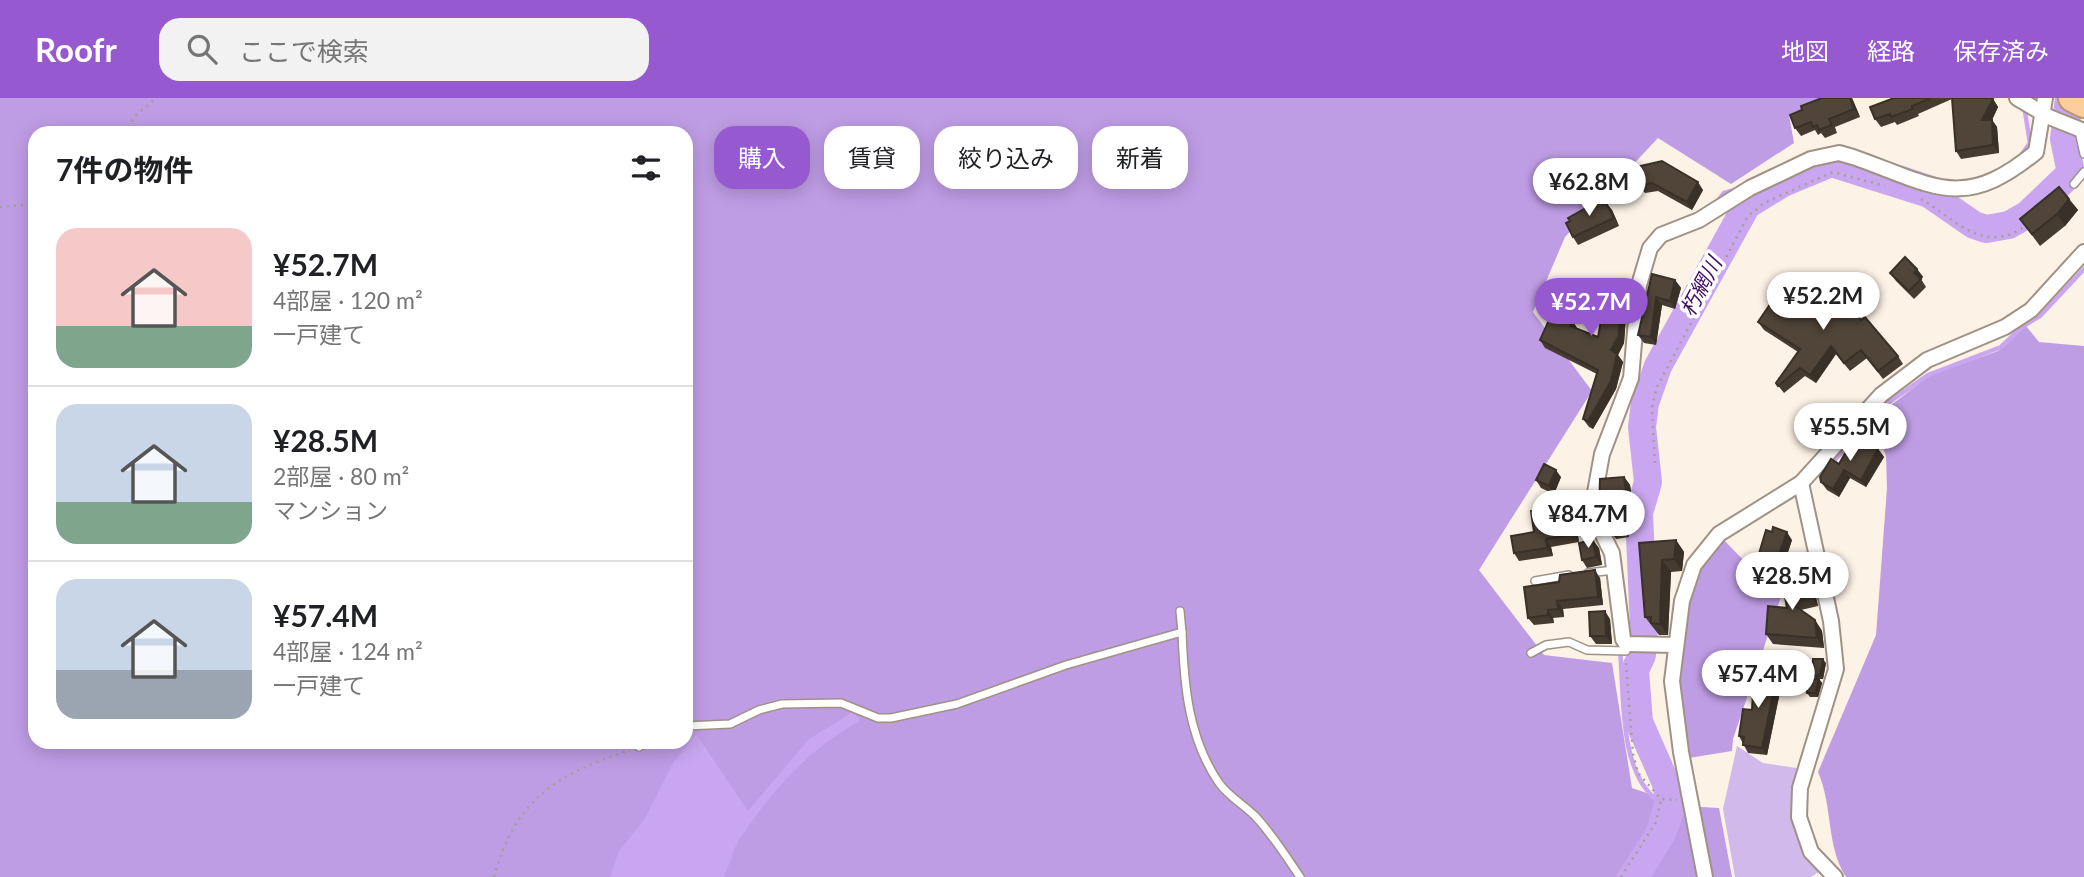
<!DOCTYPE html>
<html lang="ja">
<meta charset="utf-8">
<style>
body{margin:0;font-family:Lato,"Noto Sans JP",sans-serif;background:#f2f2f2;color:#202124;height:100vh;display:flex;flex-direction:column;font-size:26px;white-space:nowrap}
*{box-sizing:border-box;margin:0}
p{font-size:23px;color:#757577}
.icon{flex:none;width:38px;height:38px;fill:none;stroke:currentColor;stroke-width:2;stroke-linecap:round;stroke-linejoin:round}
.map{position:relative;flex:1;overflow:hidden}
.panel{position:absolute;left:28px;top:28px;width:665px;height:623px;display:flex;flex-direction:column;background:#fff;border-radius:21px;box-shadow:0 4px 18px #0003}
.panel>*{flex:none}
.banner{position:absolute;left:714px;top:28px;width:665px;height:63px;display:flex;gap:14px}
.price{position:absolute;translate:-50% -60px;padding:0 16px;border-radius:24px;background:#fff;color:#222;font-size:23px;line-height:46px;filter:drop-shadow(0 2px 4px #0008)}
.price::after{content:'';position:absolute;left:50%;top:42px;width:21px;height:16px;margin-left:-10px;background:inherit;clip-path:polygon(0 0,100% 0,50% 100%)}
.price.selected{background:#9759cf;color:#fff}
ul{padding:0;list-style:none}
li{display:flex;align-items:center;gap:21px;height:175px;padding:0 28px}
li+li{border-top:2px solid #e0e0e0}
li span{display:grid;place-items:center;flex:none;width:196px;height:140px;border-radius:21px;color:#555}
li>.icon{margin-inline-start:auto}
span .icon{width:84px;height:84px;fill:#fffc;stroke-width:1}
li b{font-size:30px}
h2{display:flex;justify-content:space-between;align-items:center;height:84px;padding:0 28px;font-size:30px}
.chip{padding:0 24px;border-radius:21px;background:#fff;box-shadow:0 4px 18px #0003;font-size:24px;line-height:63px}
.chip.selected{background:#9759cf;color:#fff}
header{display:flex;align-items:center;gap:42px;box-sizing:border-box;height:98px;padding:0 35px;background:#9759cf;color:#fff}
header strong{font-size:33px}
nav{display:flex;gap:38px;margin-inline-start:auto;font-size:24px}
.search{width:490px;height:63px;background:#f2f2f2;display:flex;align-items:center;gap:18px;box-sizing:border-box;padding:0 24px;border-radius:21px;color:#757577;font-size:26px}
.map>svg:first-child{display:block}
.green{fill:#d1baeb}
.forest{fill:#bf9de5;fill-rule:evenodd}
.water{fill:#c9a6ef}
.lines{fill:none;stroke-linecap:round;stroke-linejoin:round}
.stream{stroke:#c9a6ef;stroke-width:4.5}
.river{stroke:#c9a6ef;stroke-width:28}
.service-casing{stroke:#9f9285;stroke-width:10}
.minor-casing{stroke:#9f9285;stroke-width:18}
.motorway-casing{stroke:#b59673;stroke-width:30}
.path{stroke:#a79f95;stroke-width:2.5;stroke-dasharray:2 5;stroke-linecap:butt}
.service{stroke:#fff;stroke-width:7}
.minor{stroke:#fff;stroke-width:14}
.motorway{stroke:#facd9b;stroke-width:26}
.wall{fill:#463b31}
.shaded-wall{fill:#393028}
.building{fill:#514539;stroke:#393028;stroke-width:2}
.labels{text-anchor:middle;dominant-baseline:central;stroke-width:7;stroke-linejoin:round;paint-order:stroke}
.water-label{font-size:21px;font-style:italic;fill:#3f0c62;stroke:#fff}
</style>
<header>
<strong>Roofr</strong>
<div class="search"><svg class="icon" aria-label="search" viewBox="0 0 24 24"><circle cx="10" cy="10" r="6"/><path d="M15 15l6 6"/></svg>ここで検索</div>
<nav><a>地図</a><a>経路</a><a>保存済み</a></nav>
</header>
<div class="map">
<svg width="2084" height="779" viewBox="0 0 2084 779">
<rect width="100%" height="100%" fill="#fdf2e6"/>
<path class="green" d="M1737 648 1763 665 1803 671C1794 714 1786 738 1820 773L1811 779H1735L1723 711Z"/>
<g class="forest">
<path d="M0 0H1830L1789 17 1794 45 1731 86 1658 40 1565 139 1533 214 1592 293 1479 472 1544 557 1612 565 1632 690 1685 708 1719 710 1732 779H0ZM35 35H686V644H35Z"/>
<path d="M2026 228 2039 244 2084 248V779H1846C1826 748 1833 708 1818 674L1876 537 1887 390 1886 358 1873 321 1930 277 1998 253Z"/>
<path d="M1722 440 1750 469 1787 481 1733 641 1732 653 1689 660C1681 602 1669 523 1698 469 1704 459 1715 449 1722 440Z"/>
</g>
<path class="water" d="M853 614 860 623C810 649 772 693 741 739 733 750 730 766 724 779H610L619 753 644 722 673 665 696 636 748 713 809 641Z"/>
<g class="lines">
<g class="stream">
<polyline points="2022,56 2030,45 2025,14"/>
<polyline points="1890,66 1938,82"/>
<polyline points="1717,104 1724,95 1735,92"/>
<polyline points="1831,366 1885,307 1928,277 2001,249 2023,228 2040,218 2084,171"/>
<path d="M1618 779 1648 732 1656 706V701C1619 673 1624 596 1620 551"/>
</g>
<polyline class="river" points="1635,779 1661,737 1672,709 1665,683 1639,624 1635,572 1642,557 1644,531 1639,415 1648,384 1642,329 1645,305 1658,268 1747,107 1783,85 1831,65 1929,96 1974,127 1986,131 2009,127 2028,116 2071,75 2064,41 2069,0"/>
<defs>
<g id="service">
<polyline points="2083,33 2080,38 2084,56"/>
<polyline points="2074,86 2084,74"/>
<polyline points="1588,475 1614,472"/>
<polyline points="1535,483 1569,477"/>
<polyline points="1180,513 1182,534"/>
<polyline points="1531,555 1546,547 1569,544 1587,552 1626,553"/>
<path d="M686 628 730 626 759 612 782 606 841 605 878 620H891L957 606 1066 567 1182 534C1184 586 1188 640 1219 685 1229 699 1243 706 1255 718 1272 736 1286 758 1300 779"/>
<polyline points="639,649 645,644"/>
</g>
<g id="minor">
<polyline points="2017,0 2049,19 2084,33"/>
<polyline points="1801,385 1831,523 1836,571 1800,690 1799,719 1811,754 1835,779"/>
<path d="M1676 547 1626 546 1623 541 1612 455 1595 421 1594 400 1602 356 1631 280 1639 187 1650 150 1661 137 1699 122 1750 90 1811 61 1839 55 1853 59C1933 87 1962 115 2036 54L2045 0"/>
<polyline points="1705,779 1681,654 1672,583 1682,503 1694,467 1719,436 1801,385 1881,297 1927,262 2005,229 2031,212 2084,154"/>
</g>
<polyline id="motorway" points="2072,0 2084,6"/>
</defs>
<use href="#service" class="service-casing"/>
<use href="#minor" class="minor-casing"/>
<use href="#motorway" class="motorway-casing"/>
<g class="path">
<polyline points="124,35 135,18 156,0"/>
<path d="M1921 101C1955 120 1983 159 2027 127"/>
<polyline points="0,109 35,106"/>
<polyline points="1655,365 1652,309 1657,289 1748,118 1764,105 1833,74 1885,88"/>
<polyline points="1626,565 1633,656 1638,675 1661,701 1677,702"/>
<path d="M494 779C515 701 557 676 630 652"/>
<polyline points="1621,779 1656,724 1661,702"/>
</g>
<use href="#service" class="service"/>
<use href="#minor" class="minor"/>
<use href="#motorway" class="motorway"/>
</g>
<g class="wall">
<polygon points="1852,0 1860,19 1835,29 1837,35 1825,40 1821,35 1818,37 1815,32 1801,38 1795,30"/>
<polygon points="1894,0 1990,0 1993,1 1998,9 1992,22 1997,29 1999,55 1961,61 1956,53 1952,1 1918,16 1919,18 1897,27 1895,24 1881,29 1875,21"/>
<polygon points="1662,63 1703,92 1692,112 1658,93 1645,95 1639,88"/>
<polygon points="1602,101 1605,105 1606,105 1612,112 1619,128 1578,147 1573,139"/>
<polygon points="2069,101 2078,112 2065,128 2040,148 2020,121"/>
<polygon points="1917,171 1923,179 1921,181 1926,189 1914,201 1896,183 1890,175"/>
<polygon points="1652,176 1675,182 1681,190 1675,211 1662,207 1656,247 1644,245 1638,237"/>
<polygon points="1622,183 1628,191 1624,245 1618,257 1623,264 1616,291 1593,331 1589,329 1583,321 1597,276 1545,250 1540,242 1572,222 1577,230 1598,239 1602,217 1602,212 1590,212 1584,204 1597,191"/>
<polygon points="1785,200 1844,215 1861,222 1898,258 1903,266 1883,281 1867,260 1850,273 1836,256 1816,285 1805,278 1784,295 1776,285 1798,254 1764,232 1758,224"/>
<polygon points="1878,351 1884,359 1866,389 1850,380 1839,399 1827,392 1821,384 1839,366"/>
<polygon points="1561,379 1554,396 1541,390 1536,382"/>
<polygon points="1624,379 1630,387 1633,407 1627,408 1629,439 1616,441 1610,433"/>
<polygon points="1569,407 1574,415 1579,444 1551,449 1553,458 1519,463 1514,455 1534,434"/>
<polygon points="1676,442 1684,454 1682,473 1671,474 1668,537 1659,537 1645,519 1639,445"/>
<polygon points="1792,442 1782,472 1764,467 1758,459"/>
<polygon points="1599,450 1602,467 1587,470 1582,462"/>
<polygon points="1806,476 1813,487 1818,508 1801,512 1815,522 1822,533 1824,550 1773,546 1766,536 1787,510 1782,482"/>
<polygon points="1600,480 1603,507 1563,511 1564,519 1553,520 1554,525 1534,527 1528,520"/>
<polygon points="1610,521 1612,546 1596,546 1590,538"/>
<polygon points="1826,565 1823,581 1819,581 1822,585 1818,599 1810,599 1807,595 1815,581 1813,578"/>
<polygon points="1782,584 1767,657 1748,655 1739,638 1752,612"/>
</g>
<g class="shaded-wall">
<polygon points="1850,0 1852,0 1860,19 1854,11"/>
<polygon points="1993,1 1998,9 1992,22 1997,29 1999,55 1993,47 1982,22"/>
<polygon points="1698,84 1703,92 1692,112 1687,104"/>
<polygon points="2069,101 2078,112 2065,128 2057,116"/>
<polygon points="1606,105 1612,112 1619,128 1614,120"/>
<polygon points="1917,171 1923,179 1920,182 1914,175"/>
<polygon points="1675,182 1681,190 1675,211 1670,203"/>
<polygon points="1622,183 1628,191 1624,245 1618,257 1623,264 1616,291 1593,331 1588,323 1611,252"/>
<polygon points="1656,199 1662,207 1656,247 1651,239"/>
<polygon points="1572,222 1577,230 1570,228"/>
<polygon points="1831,248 1836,256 1816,285 1810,277"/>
<polygon points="1878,351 1884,359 1866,389 1861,382"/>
<polygon points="1556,372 1561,379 1554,396 1549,388"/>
<polygon points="1844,372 1850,380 1839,399 1833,391"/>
<polygon points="1624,379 1630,387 1633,407 1627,399"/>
<polygon points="1621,400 1627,408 1629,439 1623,431"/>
<polygon points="1569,407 1574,415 1579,444 1574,436"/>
<polygon points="1787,434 1792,442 1782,472 1776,465"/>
<polygon points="1546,441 1551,449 1553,458 1547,450"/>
<polygon points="1593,442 1599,450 1602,467 1596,459"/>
<polygon points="1676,442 1684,454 1682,473 1674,461"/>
<polygon points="1662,462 1671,474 1668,537 1660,526"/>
<polygon points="1595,472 1600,480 1603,507 1598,499"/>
<polygon points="1806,476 1813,487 1818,508 1811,498"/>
<polygon points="1557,503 1563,511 1564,519 1558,511"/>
<polygon points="1548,512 1553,520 1554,525 1548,517"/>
<polygon points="1605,513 1610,521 1612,546 1606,538"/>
<polygon points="1815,522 1822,533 1824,550 1817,540"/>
<polygon points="1823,561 1826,565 1823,581 1820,577"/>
<polygon points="1777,576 1782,584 1767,657 1762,650"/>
<polygon points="1819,581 1822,585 1818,599 1815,595"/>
</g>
<g class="building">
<polygon points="1822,0 1850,0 1854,11 1829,21 1832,27 1819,32 1817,27 1813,29 1811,24 1795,30 1790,17 1802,12 1801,8"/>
<polygon points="1894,0 1931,0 1912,8 1913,11 1891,19 1890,16 1875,21 1870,9"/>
<polygon points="1952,0 1990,0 1993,1 1982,22 1992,22 1993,47 1956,53"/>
<polygon points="1662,63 1698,84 1687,104 1652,85 1639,88 1636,69"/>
<polygon points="2059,89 2069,101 2057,116 2032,136 2020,121"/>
<polygon points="1602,101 1604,106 1606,105 1614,120 1573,139 1566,125 1570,123 1568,120"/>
<polygon points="1905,159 1917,171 1914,175 1921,181 1909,193 1890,175"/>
<polygon points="1652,176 1675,182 1670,203 1656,199 1651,239 1638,237"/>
<polygon points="1622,183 1619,237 1611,252 1617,256 1611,283 1588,323 1583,321 1598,272 1540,242 1553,213 1572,222 1570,228 1598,239 1602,217 1601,205 1584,204 1584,192 1597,191 1596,184"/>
<polygon points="1827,191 1844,215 1852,209 1861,222 1865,219 1898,258 1878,273 1861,252 1844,265 1831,248 1810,277 1800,270 1778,288 1776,285 1800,251 1758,224 1777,196 1785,200 1796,193 1806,206"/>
<polygon points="1855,338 1878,351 1861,382 1844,372 1833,391 1821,384 1820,379 1831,361 1839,366"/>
<polygon points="1544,366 1556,372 1549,388 1536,382"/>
<polygon points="1624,379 1627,399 1621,400 1623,431 1610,433 1599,411 1600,381"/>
<polygon points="1569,407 1574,436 1546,441 1547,450 1514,455 1511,438 1534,434 1531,413"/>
<polygon points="1773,429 1787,434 1776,465 1758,459 1766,432 1772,434"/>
<polygon points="1593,442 1596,459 1582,462 1579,445"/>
<polygon points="1676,442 1674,461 1662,462 1660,526 1651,525 1651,519 1645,519 1639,445"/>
<polygon points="1595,472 1598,499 1557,503 1558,511 1548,512 1548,517 1528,520 1524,489 1559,484 1560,477"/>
<polygon points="1806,476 1811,498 1788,503 1815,522 1817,540 1766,536 1768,508 1787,510 1782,482"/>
<polygon points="1605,513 1606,538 1590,538 1589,514"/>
<polygon points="1813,561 1823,561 1820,577 1813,578"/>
<polygon points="1754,574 1777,576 1762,650 1743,647 1744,639 1739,638 1743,611 1752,612"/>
<polygon points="1819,581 1815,595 1807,595 1806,582"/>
</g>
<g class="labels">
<g class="water-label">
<text transform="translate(1700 188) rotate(-62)">朽網川</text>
</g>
</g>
</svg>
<b class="price" style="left:1589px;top:120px">¥62.8M</b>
<b class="price" style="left:1823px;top:234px">¥52.2M</b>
<b class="price selected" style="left:1591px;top:240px">¥52.7M</b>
<b class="price" style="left:1850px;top:365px">¥55.5M</b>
<b class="price" style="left:1588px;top:452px">¥84.7M</b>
<b class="price" style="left:1792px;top:514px">¥28.5M</b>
<b class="price" style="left:1758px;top:612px">¥57.4M</b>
<div class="banner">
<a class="chip selected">購入</a>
<a class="chip">賃貸</a>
<a class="chip">絞り込み</a>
<a class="chip">新着</a>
</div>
<section class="panel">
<h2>7件の物件<svg class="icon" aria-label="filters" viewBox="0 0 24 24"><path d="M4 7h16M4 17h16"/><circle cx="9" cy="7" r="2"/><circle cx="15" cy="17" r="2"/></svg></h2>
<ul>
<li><span style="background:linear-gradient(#f6c9c9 70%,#7fa58c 0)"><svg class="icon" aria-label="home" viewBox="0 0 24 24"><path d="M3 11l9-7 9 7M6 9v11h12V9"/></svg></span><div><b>¥52.7M</b><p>4部屋 · 120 m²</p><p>一戸建て</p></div></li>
<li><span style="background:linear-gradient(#c9d6e8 70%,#7fa58c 0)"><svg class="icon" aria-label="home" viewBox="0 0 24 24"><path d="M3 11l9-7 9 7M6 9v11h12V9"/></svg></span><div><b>¥28.5M</b><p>2部屋 · 80 m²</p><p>マンション</p></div></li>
<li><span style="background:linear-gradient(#c9d6e8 65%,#9aa5b1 0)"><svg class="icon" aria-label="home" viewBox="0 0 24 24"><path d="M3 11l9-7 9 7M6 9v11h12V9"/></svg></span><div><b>¥57.4M</b><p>4部屋 · 124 m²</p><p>一戸建て</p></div></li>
</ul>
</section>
</div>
